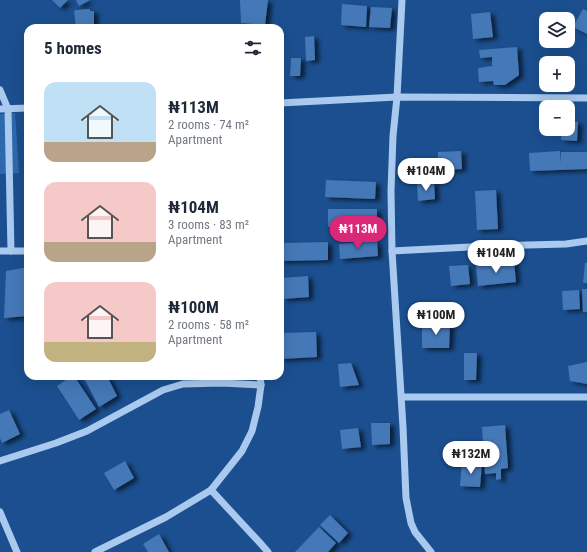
<!DOCTYPE html>
<meta charset="utf-8">
<style>
body{margin:0;font-family:"Roboto Condensed",sans-serif;background:#f2f2f3;color:#1f2937;height:100vh;display:flex;flex-direction:column;font-size:15px;white-space:nowrap}
*{box-sizing:border-box;margin:0}
p{font-size:13px;color:#747a83}
.icon{flex:none;width:22px;height:22px;fill:none;stroke:currentColor;stroke-width:2;stroke-linecap:round;stroke-linejoin:round}
.map{position:relative;flex:1;overflow:hidden}
.side{position:absolute;left:24px;top:24px;width:260px;height:356px;display:flex;flex-direction:column;background:#fff;border-radius:12px;box-shadow:0 4px 16px #0002}
.side>*{flex:none}
.fabs{position:absolute;left:539px;top:12px;display:grid;gap:8px}
.fabs a{display:grid;place-items:center;width:36px;height:36px;border-radius:8px;background:#fff;box-shadow:0 4px 16px #0002;font-size:20px}
.price{position:absolute;translate:-50% -34px;padding:0 9px;border-radius:14px;background:#fff;color:#222;font-size:13px;line-height:26px;filter:drop-shadow(0 1px 2px #0008)}
.price::after{content:'';position:absolute;left:50%;top:24px;width:12px;height:9px;margin-left:-6px;background:inherit;clip-path:polygon(0 0,100% 0,50% 100%)}
.price.current{background:#db2777;color:#fff}
ul{padding:0;list-style:none}
li{display:flex;align-items:center;gap:12px;height:100px;padding:0 20px}
li span{display:grid;place-items:center;flex:none;width:112px;height:80px;border-radius:12px;color:#555}
li>.icon{margin-inline-start:auto}
span .icon{width:48px;height:48px;fill:#fffc;stroke-width:1}
li b{font-size:17px}
h2{display:flex;justify-content:space-between;align-items:center;height:48px;padding:0 20px;font-size:17px}
.map>svg:first-child{display:block}
.green{fill:#2e69ad}
.building{fill:#4478b7;filter:url(#shadow)}
.lines{fill:none;stroke-linecap:round;stroke-linejoin:round}
.minor{stroke:#a9c9ee;stroke-width:7}
</style>
<div class="map">
<svg width="587" height="552" viewBox="0 0 587 552">
<defs>
<filter id="shadow"><feDropShadow dx="4.5" dy="2.5" stdDeviation="2" flood-color="#0009"/></filter>
</defs>
<rect width="100%" height="100%" fill="#1b4f8f"/>
<polygon class="green" points="15,113 19,173 0,174 0,114"/>
<g class="building">
<polygon points="52,0 68,0 60,8"/>
<polygon points="76,0 90,0 79,6"/>
<polygon points="240,0 268,0 265,25 241,23"/>
<polygon points="342,4 367,6 366,27 341,25"/>
<polygon points="371,7 392,8 390,28 369,27"/>
<polygon points="90,9 90,11 94,11 94,28 76,28 74,11 76,10"/>
<polygon points="583,9 587,11 587,34 573,27"/>
<polygon points="490,12 493,37 473,39 471,14"/>
<polygon points="314,36 315,60 306,61 305,37"/>
<polygon points="517,47 519,75 505,85 494,85 493,81 479,82 478,68 492,66 492,57 480,58 479,50"/>
<polygon points="291,58 301,58 300,76 290,76"/>
<polygon points="568,121 578,122 577,141 561,140 562,129 568,129"/>
<polygon points="461,151 462,169 438,170 438,152"/>
<polygon points="560,151 561,163 561,152 587,152 587,169 530,171 529,153"/>
<polygon points="326,180 376,182 375,199 325,197"/>
<polygon points="434,182 435,199 418,201 417,184"/>
<polygon points="496,190 498,229 477,230 475,191"/>
<polygon points="328,209 377,209 377,226 328,227"/>
<polygon points="377,241 378,256 340,259 339,244"/>
<polygon points="328,242 328,260 280,261 280,243"/>
<polygon points="514,262 516,282 478,286 476,266"/>
<polygon points="585,263 587,263 587,283 583,283"/>
<polygon points="468,265 470,284 451,286 449,266"/>
<polygon points="28,267 28,316 4,318 6,271"/>
<polygon points="308,276 309,297 283,299 281,278"/>
<polygon points="582,289 587,289 587,312 583,312"/>
<polygon points="579,290 580,309 563,310 562,291"/>
<polygon points="422,324 450,325 449,348 422,348"/>
<polygon points="316,332 317,357 280,359 280,333"/>
<polygon points="464,353 477,353 476,380 464,380"/>
<polygon points="587,362 587,384 570,381 568,366"/>
<polygon points="351,363 359,385 340,387 338,364"/>
<polygon points="72,376 74,376 96,409 79,420 57,386"/>
<polygon points="83,376 107,376 117,396 99,407"/>
<polygon points="9,410 20,434 2,443 0,438 0,414"/>
<polygon points="371,423 390,423 390,444 372,445"/>
<polygon points="505,425 508,468 501,469 501,479 496,480 496,473 485,474 482,427"/>
<polygon points="358,428 361,447 342,449 340,430"/>
<polygon points="125,461 134,478 114,490 104,473"/>
<polygon points="462,462 482,464 480,487 460,486"/>
<polygon points="330,515 348,533 339,543 320,525"/>
<polygon points="319,527 336,543 328,552 295,552"/>
<polygon points="159,534 169,552 148,552 143,544"/>
</g>
<g class="lines">
<g class="minor">
<polyline points="402,0 397,97 393,136 391,191 392,251 403,427 406,498 411,523 415,532 431,552"/>
<polyline points="0,90 8,109 11,251"/>
<polyline points="280,103 397,97 587,98"/>
<polyline points="0,109 28,108"/>
<polyline points="0,251 28,251"/>
<polyline points="392,251 489,246 566,244 587,241"/>
<polyline points="402,397 587,397"/>
<polyline points="0,461 56,443 87,431 163,390 183,384 222,383 261,385"/>
<polyline points="211,490 261,544 268,552"/>
<polyline points="0,512 17,552"/>
<polyline points="95,552 166,517 211,490 242,451 252,431 258,407 261,385 260,376"/>
</g>
</g>
</svg>
<div class="fabs">
<a><svg class="icon" aria-label="layers" viewBox="0 0 24 24"><path d="M12 4l9 5-9 5-9-5zM3 14l9 5 9-5"/></svg></a>
<a>+</a>
<a>−</a>
</div>
<b class="price" style="left:426px;top:192px">₦104M</b>
<b class="price current" style="left:358px;top:250px">₦113M</b>
<b class="price" style="left:496px;top:274px">₦104M</b>
<b class="price" style="left:436px;top:336px">₦100M</b>
<b class="price" style="left:471px;top:475px">₦132M</b>
<section class="side">
<h2>5 homes<svg class="icon" aria-label="filters" viewBox="0 0 24 24"><path d="M4 7h16M4 17h16"/><circle cx="9" cy="7" r="2"/><circle cx="15" cy="17" r="2"/></svg></h2>
<ul>
<li><span style="background:linear-gradient(#bfe0f5 75%,#b9a48a 0)"><svg class="icon" aria-label="home" viewBox="0 0 24 24"><path d="M3 11l9-7 9 7M6 9v11h12V9"/></svg></span><div><b>₦113M</b><p>2 rooms · 74 m²</p><p>Apartment</p></div></li>
<li><span style="background:linear-gradient(#f6c9c9 75%,#b9a48a 0)"><svg class="icon" aria-label="home" viewBox="0 0 24 24"><path d="M3 11l9-7 9 7M6 9v11h12V9"/></svg></span><div><b>₦104M</b><p>3 rooms · 83 m²</p><p>Apartment</p></div></li>
<li><span style="background:linear-gradient(#f6c9c9 75%,#c2b280 0)"><svg class="icon" aria-label="home" viewBox="0 0 24 24"><path d="M3 11l9-7 9 7M6 9v11h12V9"/></svg></span><div><b>₦100M</b><p>2 rooms · 58 m²</p><p>Apartment</p></div></li>
</ul>
</section>
</div>
